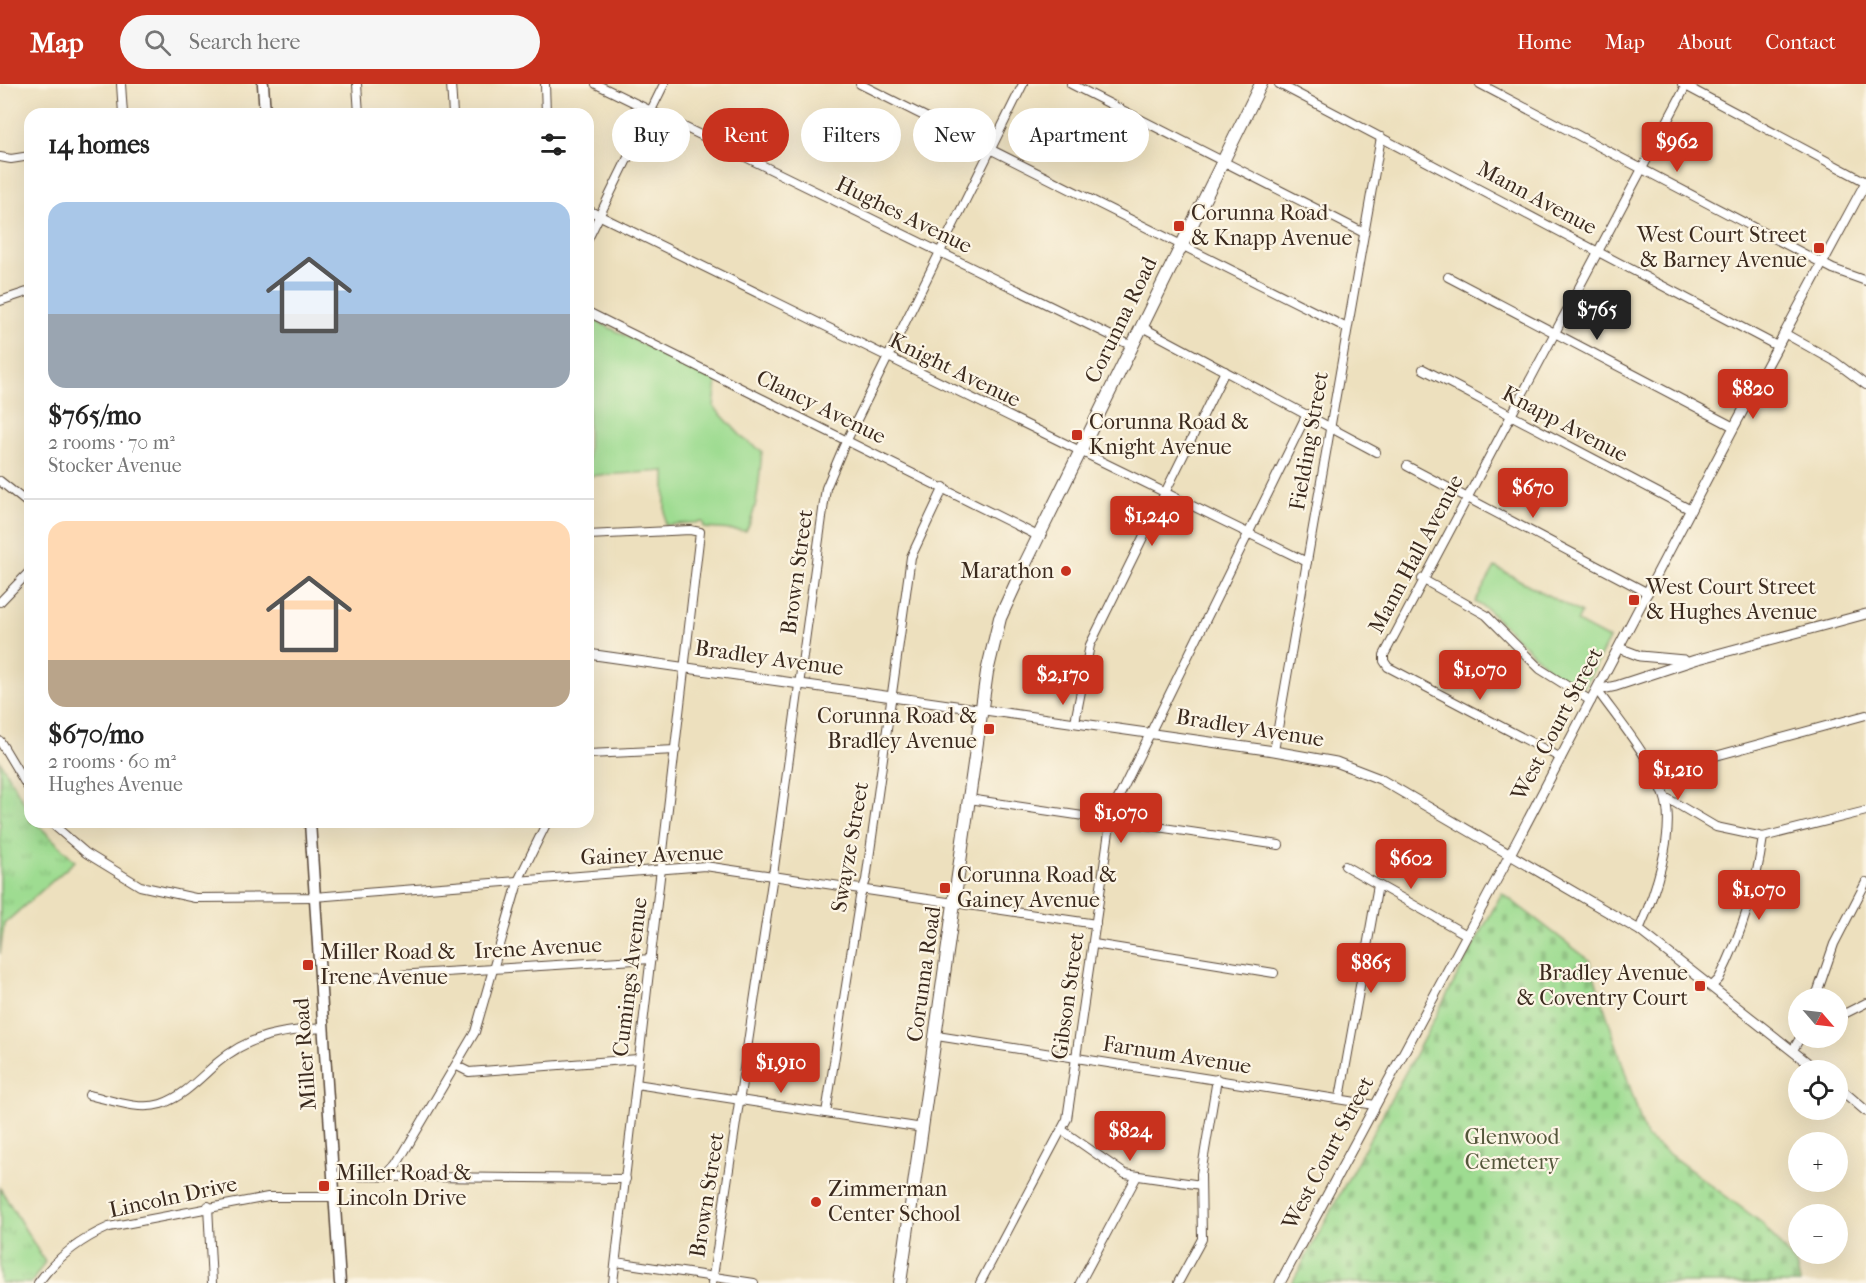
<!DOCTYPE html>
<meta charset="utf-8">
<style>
body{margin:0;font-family:"IM FELL French Canon",serif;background:#f6f6f6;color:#222;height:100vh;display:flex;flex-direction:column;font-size:22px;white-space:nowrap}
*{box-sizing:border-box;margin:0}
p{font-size:20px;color:#767676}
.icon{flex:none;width:33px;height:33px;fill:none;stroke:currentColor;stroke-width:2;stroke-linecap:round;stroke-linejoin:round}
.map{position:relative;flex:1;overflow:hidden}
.drawer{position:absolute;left:24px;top:24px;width:570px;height:720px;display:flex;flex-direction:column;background:#fff;border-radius:18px;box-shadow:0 6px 24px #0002}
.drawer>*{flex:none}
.hud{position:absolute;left:612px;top:24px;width:570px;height:54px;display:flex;gap:12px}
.needle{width:39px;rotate:118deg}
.controls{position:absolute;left:1788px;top:904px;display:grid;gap:12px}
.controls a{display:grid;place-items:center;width:60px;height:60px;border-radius:50%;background:#fff;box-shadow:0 6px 24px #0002;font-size:30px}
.price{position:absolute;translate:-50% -51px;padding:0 14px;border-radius:6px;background:#c8321e;color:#fff;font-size:20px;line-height:39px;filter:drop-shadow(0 2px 3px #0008)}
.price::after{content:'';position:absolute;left:50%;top:36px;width:18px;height:14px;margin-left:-9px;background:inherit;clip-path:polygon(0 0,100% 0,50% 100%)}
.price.active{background:#222;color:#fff}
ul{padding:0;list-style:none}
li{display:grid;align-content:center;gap:12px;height:318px;padding:0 24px}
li+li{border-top:2px solid #e0e0e0}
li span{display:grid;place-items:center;height:186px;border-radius:18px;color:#555}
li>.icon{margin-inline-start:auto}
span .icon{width:108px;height:108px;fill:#fffc;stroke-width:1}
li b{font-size:26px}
h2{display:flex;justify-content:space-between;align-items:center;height:72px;padding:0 24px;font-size:26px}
.tag{padding:0 21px;border-radius:27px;background:#fff;box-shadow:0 6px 24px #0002;font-size:21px;line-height:54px}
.tag.active{background:#c8321e;color:#fff}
header{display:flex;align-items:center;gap:36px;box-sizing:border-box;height:84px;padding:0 30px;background:#c8321e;color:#fff}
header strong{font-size:28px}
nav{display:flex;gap:33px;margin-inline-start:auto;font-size:21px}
.search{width:420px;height:54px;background:#f6f6f6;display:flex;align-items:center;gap:15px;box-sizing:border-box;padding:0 21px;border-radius:33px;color:#767676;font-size:22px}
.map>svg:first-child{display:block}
.grass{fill:url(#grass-tufts);stroke:#6c8358;stroke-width:1.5}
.cemetery{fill:url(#cemetery-stones);stroke:#6c8358;stroke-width:1.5}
.green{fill:#9edc91;stroke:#6c8358;stroke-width:1.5}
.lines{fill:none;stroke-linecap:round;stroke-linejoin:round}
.minor-casing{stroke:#564536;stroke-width:10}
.tertiary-casing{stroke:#564536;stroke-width:11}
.secondary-casing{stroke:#564536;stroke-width:13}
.primary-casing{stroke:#564536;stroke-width:14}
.minor{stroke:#fff;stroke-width:8}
.tertiary{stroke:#fff;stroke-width:9}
.secondary{stroke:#fff;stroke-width:10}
.primary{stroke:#fff;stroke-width:12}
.poi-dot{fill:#c8321e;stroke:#fcf5e5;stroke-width:2}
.labels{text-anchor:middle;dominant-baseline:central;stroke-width:4.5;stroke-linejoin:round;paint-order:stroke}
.street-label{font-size:22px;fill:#3b2a1e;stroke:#fcf5e5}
.poi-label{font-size:22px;fill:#3b2a1e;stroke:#fcf5e5;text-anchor:start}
.park-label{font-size:22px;fill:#54563b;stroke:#fcf5e5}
</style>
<header>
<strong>Map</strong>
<div class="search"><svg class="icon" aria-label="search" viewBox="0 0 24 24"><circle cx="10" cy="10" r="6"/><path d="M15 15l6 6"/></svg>Search here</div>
<nav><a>Home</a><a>Map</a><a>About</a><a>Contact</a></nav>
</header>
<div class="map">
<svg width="1866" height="1199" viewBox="0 0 1866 1199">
<defs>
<pattern id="grass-tufts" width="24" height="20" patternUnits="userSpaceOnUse" patternTransform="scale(1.5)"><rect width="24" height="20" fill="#9edc91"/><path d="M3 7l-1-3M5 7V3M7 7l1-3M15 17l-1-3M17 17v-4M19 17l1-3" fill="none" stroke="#89bd7d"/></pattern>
<pattern id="cemetery-stones" width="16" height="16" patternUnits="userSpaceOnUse" patternTransform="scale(1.5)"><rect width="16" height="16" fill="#9edc91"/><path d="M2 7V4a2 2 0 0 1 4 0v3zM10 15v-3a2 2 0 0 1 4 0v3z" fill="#89bd7d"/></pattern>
</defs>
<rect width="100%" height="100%" fill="#fcf5e5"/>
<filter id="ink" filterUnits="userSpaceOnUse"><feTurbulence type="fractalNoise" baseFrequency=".0167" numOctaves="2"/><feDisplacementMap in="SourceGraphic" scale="12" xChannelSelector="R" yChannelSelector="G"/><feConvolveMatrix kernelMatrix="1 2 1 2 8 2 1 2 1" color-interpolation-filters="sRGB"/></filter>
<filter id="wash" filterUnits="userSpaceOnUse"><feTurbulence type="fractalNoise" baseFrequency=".008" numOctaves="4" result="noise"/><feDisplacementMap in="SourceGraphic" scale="24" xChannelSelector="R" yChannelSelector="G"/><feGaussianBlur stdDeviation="1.35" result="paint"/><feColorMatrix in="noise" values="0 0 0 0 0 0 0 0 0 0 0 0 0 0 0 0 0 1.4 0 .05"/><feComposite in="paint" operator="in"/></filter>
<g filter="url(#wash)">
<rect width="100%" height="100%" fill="#ede0be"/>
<g class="grass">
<polygon points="0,677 30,729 30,738 35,738 75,777 4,840 0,870"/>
<polygon points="0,1104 45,1178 31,1199 0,1199"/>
</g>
<polygon class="cemetery" points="1502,809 1589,876 1646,1053 1762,1139 1796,1181 1800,1199 1292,1199"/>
<g class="green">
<path d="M588 233 717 297 714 323 744 355 762 367C759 393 759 423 746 447L704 444 703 438 665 441V387L588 392Z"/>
<polygon points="1495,483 1581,529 1577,538 1609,555 1584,604 1554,590 1488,526 1475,518"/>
</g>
</g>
<g filter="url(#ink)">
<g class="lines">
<defs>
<g id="minor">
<polyline points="121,0 123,30"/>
<polyline points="357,0 359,30"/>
<polyline points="451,0 453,30"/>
<polyline points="545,0 546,30"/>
<polyline points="596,0 1132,262"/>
<polyline points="860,0 1347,244"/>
<polyline points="1071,0 1364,149"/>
<polyline points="1279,0 1777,262"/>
<polyline points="1480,0 1833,185 1866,197"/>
<polyline points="1682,0 1866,98"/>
<polyline points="0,73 11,75 30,72"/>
<polyline points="588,126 1307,478"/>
<polyline points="588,155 664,0"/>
<polyline points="1448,193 1734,343"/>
<polyline points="0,217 30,207"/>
<polyline points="588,228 1038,452"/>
<polyline points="1142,243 1376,368"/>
<polyline points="1784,249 1834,277 1866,301"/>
<polyline points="1423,285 1691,426"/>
<polyline points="1407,382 1648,509"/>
<polyline points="0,397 30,421"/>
<polyline points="588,451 690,446 700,448 613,1199"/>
<polyline points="1422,495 1486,531 1540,585 1591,617"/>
<polyline points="0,518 30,487"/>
<path d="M1597 606C1620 638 1650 673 1664 711 1677 747 1654 812 1639 846"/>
<polyline points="1075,638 1090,561 1225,287"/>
<polyline points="0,657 30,707"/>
<polyline points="1274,667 1381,53"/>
<polyline points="588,670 676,666"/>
<polyline points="1561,674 1388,583 1384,577 1384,571 1687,0"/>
<polyline points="1653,689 1866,631"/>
<polyline points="1665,713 1716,743 1763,753 1866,727"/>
<polyline points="969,715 1279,761"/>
<polyline points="50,738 86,769 140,802 195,814 314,813 705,782 1096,840"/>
<polyline points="1345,782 1467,851"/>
<polyline points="1094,860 1274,889"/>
<polyline points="319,896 651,875"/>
<path d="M1712 902 1719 895C1743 848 1756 804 1763 753"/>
<polyline points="1815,915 1834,860 1866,798"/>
<polyline points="1838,933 1866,919"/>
<polyline points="937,952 1375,1021"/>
<polyline points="1793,966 1800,954"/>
<polyline points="457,982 469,988 638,975"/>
<polyline points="636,1000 923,1044"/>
<path d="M89 1011C111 1016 139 1027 161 1020 183 1013 200 994 217 979 249 951 282 947 323 944"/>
<polyline points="1340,1014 1378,801"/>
<polyline points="826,1029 860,813 866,796 911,473 944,403"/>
<polyline points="1062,1046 1125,1090 1201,1101"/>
<polyline points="387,1091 397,1080 475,948 519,795 547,738"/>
<polyline points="333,1092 626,1095"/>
<polyline points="208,1122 212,1199"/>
<polyline points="616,1178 754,1199"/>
<path d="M38 1199C57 1173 79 1156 109 1143L268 1113H334"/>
<polyline points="712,1199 773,791 826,404 843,364 1023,0"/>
<polyline points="980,1199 1067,1035 1112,727 1307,330"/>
<polyline points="1080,1199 1137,1092"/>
<polyline points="1178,1199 1202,1155 1201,1090 1217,995"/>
</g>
<g id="tertiary">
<polyline points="1619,564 1640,572 1684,576"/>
<polyline points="588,570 1274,667 1336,678 1380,695 1639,846 1818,987"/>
<polyline points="1597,606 1616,602 1695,576 1866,530"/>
<polyline points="1838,1003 1866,1027"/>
<polyline points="1280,1199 1505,780 1734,343 1866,98"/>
</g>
<g id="secondary">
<polyline points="263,0 265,30"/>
<polyline points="310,738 340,1199"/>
</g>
<polyline id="primary" points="900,1199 987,588 1000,534 1022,486 1261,0"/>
</defs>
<use href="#minor" class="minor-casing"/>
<use href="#tertiary" class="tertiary-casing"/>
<use href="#secondary" class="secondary-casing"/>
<use href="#primary" class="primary-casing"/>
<use href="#minor" class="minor"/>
<use href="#tertiary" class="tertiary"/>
<use href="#secondary" class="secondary"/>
<use href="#primary" class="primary"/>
</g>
</g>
<g class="poi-dot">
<rect x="1173" y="136" width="12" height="12" rx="3"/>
<rect x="1813" y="158" width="12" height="12" rx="3"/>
<rect x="1071" y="345" width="12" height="12" rx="3"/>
<circle cx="1066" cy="487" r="6"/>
<rect x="1628" y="510" width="12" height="12" rx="3"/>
<rect x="983" y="639" width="12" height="12" rx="3"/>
<rect x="939" y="798" width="12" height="12" rx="3"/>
<rect x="302" y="875" width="12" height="12" rx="3"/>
<rect x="1694" y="896" width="12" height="12" rx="3"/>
<rect x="318" y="1096" width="12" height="12" rx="3"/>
<circle cx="816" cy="1118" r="6"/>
</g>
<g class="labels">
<g class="street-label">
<text transform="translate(1537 114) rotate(28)">Mann Avenue</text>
<text transform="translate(904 131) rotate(26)">Hughes Avenue</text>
<text transform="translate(1121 236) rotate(-64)">Corunna Road</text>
<text transform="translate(955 286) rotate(26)">Knight Avenue</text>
<text transform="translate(821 323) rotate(26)">Clancy Avenue</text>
<text transform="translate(1565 340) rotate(28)">Knapp Avenue</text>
<text transform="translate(1309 357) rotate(-80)">Fielding Street</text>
<text transform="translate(1416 470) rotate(-62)">Mann Hall Avenue</text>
<text transform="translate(797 488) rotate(-82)">Brown Street</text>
<text transform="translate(769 574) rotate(8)">Bradley Avenue</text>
<text transform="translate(1557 640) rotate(-62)">West Court Street</text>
<text transform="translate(1250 644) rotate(9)">Bradley Avenue</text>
<text transform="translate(850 763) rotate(-80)">Swayze Street</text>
<text transform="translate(652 771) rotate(-2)">Gainey Avenue</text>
<text transform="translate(538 864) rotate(-3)">Irene Avenue</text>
<text transform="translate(924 890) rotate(-82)">Corunna Road</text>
<text transform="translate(630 893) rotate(-83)">Cumings Avenue</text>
<text transform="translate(1068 912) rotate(-82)">Gibson Street</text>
<text transform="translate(305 970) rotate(-94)">Miller Road</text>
<text transform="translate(1177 971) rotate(9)">Farnum Avenue</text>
<text transform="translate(1328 1069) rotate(-62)">West Court Street</text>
<text transform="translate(707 1111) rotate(-81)">Brown Street</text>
<text transform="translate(173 1113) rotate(-12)">Lincoln Drive</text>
</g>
<g class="poi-label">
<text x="1191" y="129">Corunna Road<tspan x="1191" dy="25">&amp; Knapp Avenue</tspan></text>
<text x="1807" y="151" text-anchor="end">West Court Street<tspan x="1807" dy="25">&amp; Barney Avenue</tspan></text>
<text x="1089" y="338">Corunna Road &amp;<tspan x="1089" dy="25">Knight Avenue</tspan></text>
<text x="1054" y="487" text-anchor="end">Marathon</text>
<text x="1646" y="503">West Court Street<tspan x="1646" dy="25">&amp; Hughes Avenue</tspan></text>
<text x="977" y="632" text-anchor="end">Corunna Road &amp;<tspan x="977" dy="25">Bradley Avenue</tspan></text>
<text x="957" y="791">Corunna Road &amp;<tspan x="957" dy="25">Gainey Avenue</tspan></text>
<text x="320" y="868">Miller Road &amp;<tspan x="320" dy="25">Irene Avenue</tspan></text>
<text x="1688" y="889" text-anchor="end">Bradley Avenue<tspan x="1688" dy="25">&amp; Coventry Court</tspan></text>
<text x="336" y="1089">Miller Road &amp;<tspan x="336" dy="25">Lincoln Drive</tspan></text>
<text x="828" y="1105">Zimmerman<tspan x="828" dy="25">Center School</tspan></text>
</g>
<g class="park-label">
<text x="1512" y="1053">Glenwood<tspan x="1512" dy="25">Cemetery</tspan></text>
</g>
</g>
</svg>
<div class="controls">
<a><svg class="needle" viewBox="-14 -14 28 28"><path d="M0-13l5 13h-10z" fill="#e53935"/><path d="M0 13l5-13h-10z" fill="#767676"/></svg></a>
<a><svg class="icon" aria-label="locate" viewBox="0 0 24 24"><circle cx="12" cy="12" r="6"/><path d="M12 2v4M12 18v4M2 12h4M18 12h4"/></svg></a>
<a>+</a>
<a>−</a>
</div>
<b class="price" style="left:1677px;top:89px">$962</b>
<b class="price active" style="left:1597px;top:257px">$765</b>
<b class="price" style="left:1753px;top:336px">$820</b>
<b class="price" style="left:1533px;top:435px">$670</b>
<b class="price" style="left:1152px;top:463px">$1,240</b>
<b class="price" style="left:1480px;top:617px">$1,070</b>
<b class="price" style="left:1063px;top:622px">$2,170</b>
<b class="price" style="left:1678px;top:717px">$1,210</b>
<b class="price" style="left:1121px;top:760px">$1,070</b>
<b class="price" style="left:1411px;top:806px">$602</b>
<b class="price" style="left:1759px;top:837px">$1,070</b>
<b class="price" style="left:1371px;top:910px">$865</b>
<b class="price" style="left:781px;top:1010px">$1,910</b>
<b class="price" style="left:1130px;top:1078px">$824</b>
<div class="hud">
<a class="tag">Buy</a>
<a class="tag active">Rent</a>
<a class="tag">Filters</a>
<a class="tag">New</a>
<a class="tag">Apartment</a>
</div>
<section class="drawer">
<h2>14 homes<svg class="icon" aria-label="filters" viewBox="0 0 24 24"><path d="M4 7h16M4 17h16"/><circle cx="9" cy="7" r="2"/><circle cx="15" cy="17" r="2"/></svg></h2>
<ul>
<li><span style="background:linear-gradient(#a9c7e8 60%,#9aa5b1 0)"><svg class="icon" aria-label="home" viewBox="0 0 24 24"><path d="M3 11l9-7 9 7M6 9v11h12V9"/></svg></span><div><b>$765/mo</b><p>2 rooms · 70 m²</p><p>Stocker Avenue</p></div></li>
<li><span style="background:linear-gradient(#ffd9b3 75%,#b9a48a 0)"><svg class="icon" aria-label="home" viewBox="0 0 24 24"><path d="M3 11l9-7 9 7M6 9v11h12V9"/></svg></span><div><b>$670/mo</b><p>2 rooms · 60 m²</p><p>Hughes Avenue</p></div></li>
</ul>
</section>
</div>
